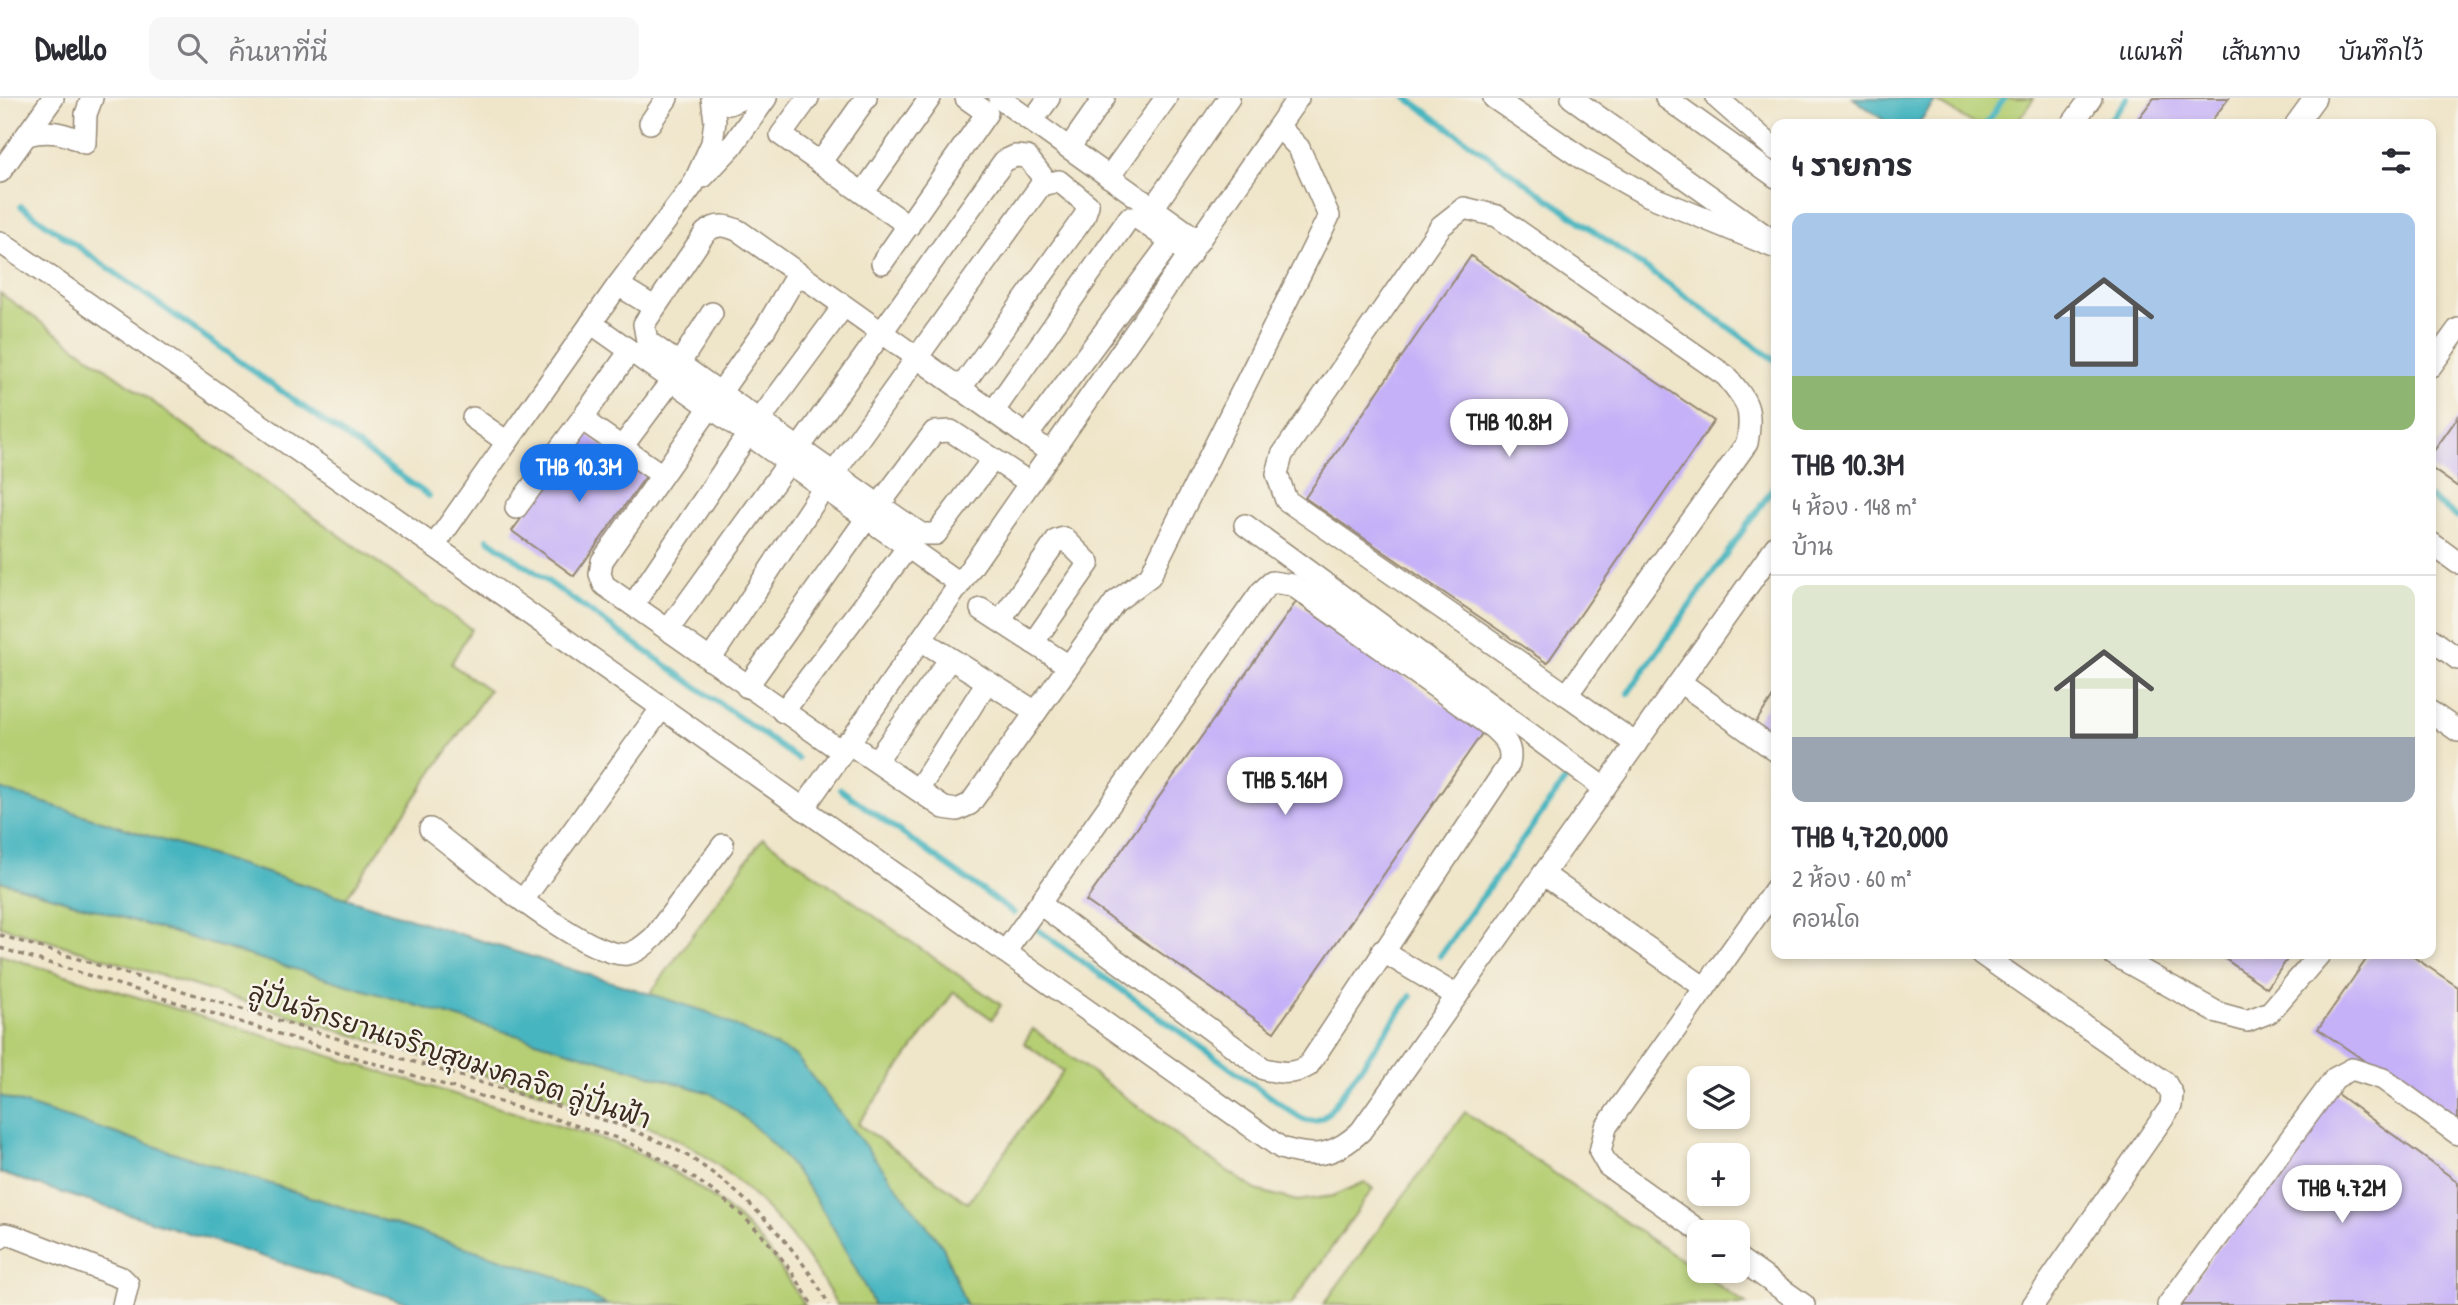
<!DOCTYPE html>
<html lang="th">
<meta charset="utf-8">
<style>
body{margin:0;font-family:"Patrick Hand","Playpen Sans Thai",sans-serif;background:#f7f7f7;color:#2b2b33;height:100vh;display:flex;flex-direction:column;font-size:26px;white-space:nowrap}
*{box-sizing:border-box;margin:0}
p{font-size:23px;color:#7c7c81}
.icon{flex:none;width:38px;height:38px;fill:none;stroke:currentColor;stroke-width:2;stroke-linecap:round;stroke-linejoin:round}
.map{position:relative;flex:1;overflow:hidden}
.drawer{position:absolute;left:1771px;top:21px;width:665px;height:840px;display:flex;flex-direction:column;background:#fff;border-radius:14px;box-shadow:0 4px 10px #0003}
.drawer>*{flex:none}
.fabs{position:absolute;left:1687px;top:968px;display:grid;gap:14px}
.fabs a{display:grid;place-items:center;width:63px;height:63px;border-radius:14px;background:#fff;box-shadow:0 4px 10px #0003;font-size:35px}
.price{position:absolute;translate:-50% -60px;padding:0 16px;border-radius:24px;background:#fff;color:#222;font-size:23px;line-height:46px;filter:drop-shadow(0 2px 4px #0008)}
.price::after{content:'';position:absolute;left:50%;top:42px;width:21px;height:16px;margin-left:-10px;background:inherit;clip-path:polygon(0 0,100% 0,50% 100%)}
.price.on{background:#1a73e8;color:#fff}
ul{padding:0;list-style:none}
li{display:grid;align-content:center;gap:14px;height:371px;padding:0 21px}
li+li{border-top:2px solid #e1e1e2}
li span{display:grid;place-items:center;height:217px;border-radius:14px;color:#555}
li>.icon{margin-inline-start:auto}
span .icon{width:126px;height:126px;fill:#fffc;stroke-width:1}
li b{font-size:30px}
h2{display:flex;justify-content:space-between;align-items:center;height:84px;padding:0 21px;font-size:30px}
header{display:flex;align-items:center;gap:42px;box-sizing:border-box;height:98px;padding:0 35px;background:#fff;border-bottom:2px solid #e1e1e2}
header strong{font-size:33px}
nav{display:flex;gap:38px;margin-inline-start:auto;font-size:24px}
.search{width:490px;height:63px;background:#f7f7f7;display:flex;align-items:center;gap:18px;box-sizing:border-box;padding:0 24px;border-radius:14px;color:#7c7c81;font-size:26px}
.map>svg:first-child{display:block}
.green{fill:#b6cf74;stroke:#787c49;stroke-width:2}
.water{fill:#46b5c0;stroke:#40706f;stroke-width:2}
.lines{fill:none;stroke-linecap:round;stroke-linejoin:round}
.stream{stroke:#46b5c0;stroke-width:6}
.building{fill:#c5b1f8}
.minor-casing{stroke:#958874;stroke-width:24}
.path{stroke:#958874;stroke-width:3.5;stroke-dasharray:5 5;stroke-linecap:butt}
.minor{stroke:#fff;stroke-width:21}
.labels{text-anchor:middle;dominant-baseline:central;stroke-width:5;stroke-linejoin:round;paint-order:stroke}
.street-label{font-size:26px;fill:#3b2a1e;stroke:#f7f3e8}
</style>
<header>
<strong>Dwello</strong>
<div class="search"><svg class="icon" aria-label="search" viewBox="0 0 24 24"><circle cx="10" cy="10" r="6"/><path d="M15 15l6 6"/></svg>ค้นหาที่นี่</div>
<nav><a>แผนที่</a><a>เส้นทาง</a><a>บันทึกไว้</a></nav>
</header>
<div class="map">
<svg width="2458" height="1207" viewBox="0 0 2458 1207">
<rect width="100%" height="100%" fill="#f7f3e8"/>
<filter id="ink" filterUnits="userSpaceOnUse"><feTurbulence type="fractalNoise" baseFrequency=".0143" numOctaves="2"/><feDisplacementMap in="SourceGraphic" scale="14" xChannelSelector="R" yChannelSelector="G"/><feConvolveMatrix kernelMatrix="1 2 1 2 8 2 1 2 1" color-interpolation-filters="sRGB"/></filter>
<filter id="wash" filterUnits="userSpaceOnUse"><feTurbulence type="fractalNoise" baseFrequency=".00686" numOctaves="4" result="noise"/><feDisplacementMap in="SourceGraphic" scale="28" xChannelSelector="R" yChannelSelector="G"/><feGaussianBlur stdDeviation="1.57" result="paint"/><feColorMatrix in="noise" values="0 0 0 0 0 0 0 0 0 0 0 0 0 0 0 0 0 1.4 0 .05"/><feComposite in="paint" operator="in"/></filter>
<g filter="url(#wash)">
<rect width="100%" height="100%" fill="#efe5c9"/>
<g class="green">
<polygon points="1931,0 2034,0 2016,26 1974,26"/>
<polygon points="0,195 471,531 451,566 489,592 346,800 0,691"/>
<polygon points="763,740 1001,907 992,921 954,894 858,1026 968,1105 1063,973 1024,945 1033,931 1194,1050 1256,1092 1297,1103 1333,1098 1365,1084 1373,1091 1291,1207 966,1207 943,1149 707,914 650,896"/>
<path d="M0 783 710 995C793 1047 832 1123 874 1207H837C803 1145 755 1090 696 1052 675 1038 649 1030 627 1021L0 828Z"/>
<path d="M0 857 617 1046C675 1070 728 1104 768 1152 781 1169 792 1189 805 1207H607L557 1179 0 998Z"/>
<polygon points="1465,1014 1747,1207 1323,1207"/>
</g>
<g class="water">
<polygon points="1853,0 1931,0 1935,3 1918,26 1889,26"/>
<path d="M0 691 707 914 796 958 943 1149 966 1207H874C832 1123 793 1047 710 995L0 783Z"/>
<polygon points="0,998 557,1179 607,1207 415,1207 0,1075"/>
</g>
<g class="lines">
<g class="stream">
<polyline points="1407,0 1776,263"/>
<polyline points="1986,26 2004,0"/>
<polyline points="2107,26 2127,0"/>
<polyline points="21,108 429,398"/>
<polyline points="2431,400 2458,420"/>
<polyline points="488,441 798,661"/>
<polyline points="1628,595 1776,386"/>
<polyline points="840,691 1014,815"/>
<path d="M1034 829 1300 1020C1316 1026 1323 1022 1333 1009L1411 898"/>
<polyline points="1440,858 1571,674"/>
</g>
</g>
<g id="blocks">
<g class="building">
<polygon points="2154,0 2229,0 2209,26 2134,26"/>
<polygon points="1471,158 1714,323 1547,565 1305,400"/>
<polygon points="2458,319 2458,389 2431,370 2431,357"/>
<polygon points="584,334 646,378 574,478 512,433"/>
<polygon points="1296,504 1483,634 1274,934 1086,803"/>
<polygon points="1776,594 1776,627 1767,641 1752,630"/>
<polygon points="2218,856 2291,856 2267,890"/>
<polygon points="2370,856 2409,856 2458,889 2458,1026 2318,931"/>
<polygon points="2333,993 2458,1084 2458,1207 2177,1207"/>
</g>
</g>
</g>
<g filter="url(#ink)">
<use href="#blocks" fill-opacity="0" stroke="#958874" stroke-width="2"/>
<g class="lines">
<defs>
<g id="minor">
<polyline points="717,0 729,6 743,0"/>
<polyline points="808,0 781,37 909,128"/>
<polyline points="999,0 1199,143"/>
<polyline points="1494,0 1583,61 1647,97 1776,150"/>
<polyline points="1572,0 1766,138"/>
<polyline points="1666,0 1776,79"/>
<polyline points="1717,0 1776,52"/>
<polyline points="1032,23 1049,0"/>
<polyline points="650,25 667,0"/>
<polyline points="2072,26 2091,0"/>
<polyline points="2296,26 2315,0"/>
<path d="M27 37C50 31 65 35 85 45L86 16 92 0"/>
<polyline points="1069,50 1104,0"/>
<polyline points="820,65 866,0"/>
<polyline points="0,74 53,0"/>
<polyline points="703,79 732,48 766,0"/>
<polyline points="1109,79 1166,0"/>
<polyline points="863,95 930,0"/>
<polyline points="1153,110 1229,0"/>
<path d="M1464 110 1497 118 1726 278C1748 304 1753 311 1747 345L1567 597 1286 402 1277 376 1282 357 1441 128Z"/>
<path d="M0 144 434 448 1281 1050C1314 1061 1335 1058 1361 1033L1776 448"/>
<polyline points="882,165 987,15 966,0"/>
<polyline points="797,176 765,231 602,463 600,476 604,487 841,653"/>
<polyline points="618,187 654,209"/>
<polyline points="591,225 960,486"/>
<polyline points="630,253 586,315 590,327 662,377"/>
<polyline points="679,266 712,215"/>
<polyline points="2431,268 2458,231"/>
<polyline points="993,314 1129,120 1137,120 1190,157"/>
<polyline points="473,320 507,344"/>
<polyline points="759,323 843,209"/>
<polyline points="1027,338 1172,142"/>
<polyline points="622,349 672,282"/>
<polyline points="799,350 1004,63 1015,58 1027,59 1042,78 1041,87"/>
<polyline points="834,375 1041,87 1059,83 1088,107 1084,119 960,291"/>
<path d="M1030 385 951 333 934 334 879 407 647 243 644 226 705 135C716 125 726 127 739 133L1051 355"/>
<polyline points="879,407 921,436 936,436 993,361"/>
<polyline points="516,410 586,315"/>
<polyline points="1245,427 1604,690"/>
<polyline points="2431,445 2458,465"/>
<polyline points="434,448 618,187 693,87 712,45 715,23 712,0"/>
<polyline points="633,507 748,336"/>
<polyline points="981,511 1069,568"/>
<polyline points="1000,523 1057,442 1064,440 1089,465 1033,545"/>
<polyline points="668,532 789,364"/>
<polyline points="2431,541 2458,561"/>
<polyline points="921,542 1036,614"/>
<polyline points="710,562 823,391"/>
<polyline points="1680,584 1776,653"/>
<polyline points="747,589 867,420"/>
<polyline points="1567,597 1636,646"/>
<polyline points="783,614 908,449"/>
<polyline points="2431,614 2458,633"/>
<polyline points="847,644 944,710 957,712 970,706 1115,504 1150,478 1329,118 1299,50 1279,29"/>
<polyline points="876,663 950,561"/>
<polyline points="918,692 987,584"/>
<polyline points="803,711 1298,0"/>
<path d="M430 731C466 758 585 861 627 856 638 854 647 845 654 839L723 747"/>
<polyline points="1543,776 1705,890"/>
<polyline points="523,802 661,611"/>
<polyline points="1382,853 1457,898"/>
<path d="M1005 854 1261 494 1272 484 1292 487 1493 630C1505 641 1513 649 1509 666L1308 968C1293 977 1281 975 1264 971L1040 806"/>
<polyline points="1981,856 2165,984 2172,996 2171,1008 2033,1207"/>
<polyline points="2113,856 2218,915 2247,923 2270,914 2320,856"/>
<polyline points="1701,1134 1608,1068 1600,1054 1606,1029 1776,790"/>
<polyline points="0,1140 5,1136 14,1138 122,1180 128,1186 123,1207"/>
<polyline points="1738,1160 1804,1207"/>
<polyline points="2168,1207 2335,980 2352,971 2383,981 2458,1036"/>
</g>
</defs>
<use href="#minor" class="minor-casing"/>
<g class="path">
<path d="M0 837 623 1028C646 1038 670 1047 691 1060 746 1096 798 1149 829 1207"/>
<path d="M0 850 620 1041C702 1076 768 1127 812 1207"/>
</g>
<use href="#minor" class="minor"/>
</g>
</g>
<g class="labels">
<g class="street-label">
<text transform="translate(450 957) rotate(18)">ลู่ปั่นจักรยานเจริญสุขมงคลจิต ลู่ปั่นฟ้า</text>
</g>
</g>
</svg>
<div class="fabs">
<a><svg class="icon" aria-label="layers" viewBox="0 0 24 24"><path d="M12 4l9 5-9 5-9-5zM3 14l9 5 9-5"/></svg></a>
<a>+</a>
<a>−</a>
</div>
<b class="price" style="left:1509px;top:361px">THB 10.8M</b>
<b class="price on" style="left:579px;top:406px">THB 10.3M</b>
<b class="price" style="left:1285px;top:719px">THB 5.16M</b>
<b class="price" style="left:2342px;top:1127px">THB 4.72M</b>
<section class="drawer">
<h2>4 รายการ<svg class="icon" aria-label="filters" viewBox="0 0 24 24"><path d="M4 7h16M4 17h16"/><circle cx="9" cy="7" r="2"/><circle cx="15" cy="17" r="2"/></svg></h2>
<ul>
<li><span style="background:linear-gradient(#a9c7e8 75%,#8fb573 0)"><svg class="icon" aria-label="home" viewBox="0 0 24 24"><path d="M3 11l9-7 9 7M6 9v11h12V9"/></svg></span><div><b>THB 10.3M</b><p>4 ห้อง · 148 m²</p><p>บ้าน</p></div></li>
<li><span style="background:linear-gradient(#dfe7d0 70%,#9aa5b1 0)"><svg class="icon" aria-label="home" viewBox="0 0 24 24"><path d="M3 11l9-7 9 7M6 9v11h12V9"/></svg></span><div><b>THB 4,720,000</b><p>2 ห้อง · 60 m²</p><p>คอนโด</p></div></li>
</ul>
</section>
</div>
